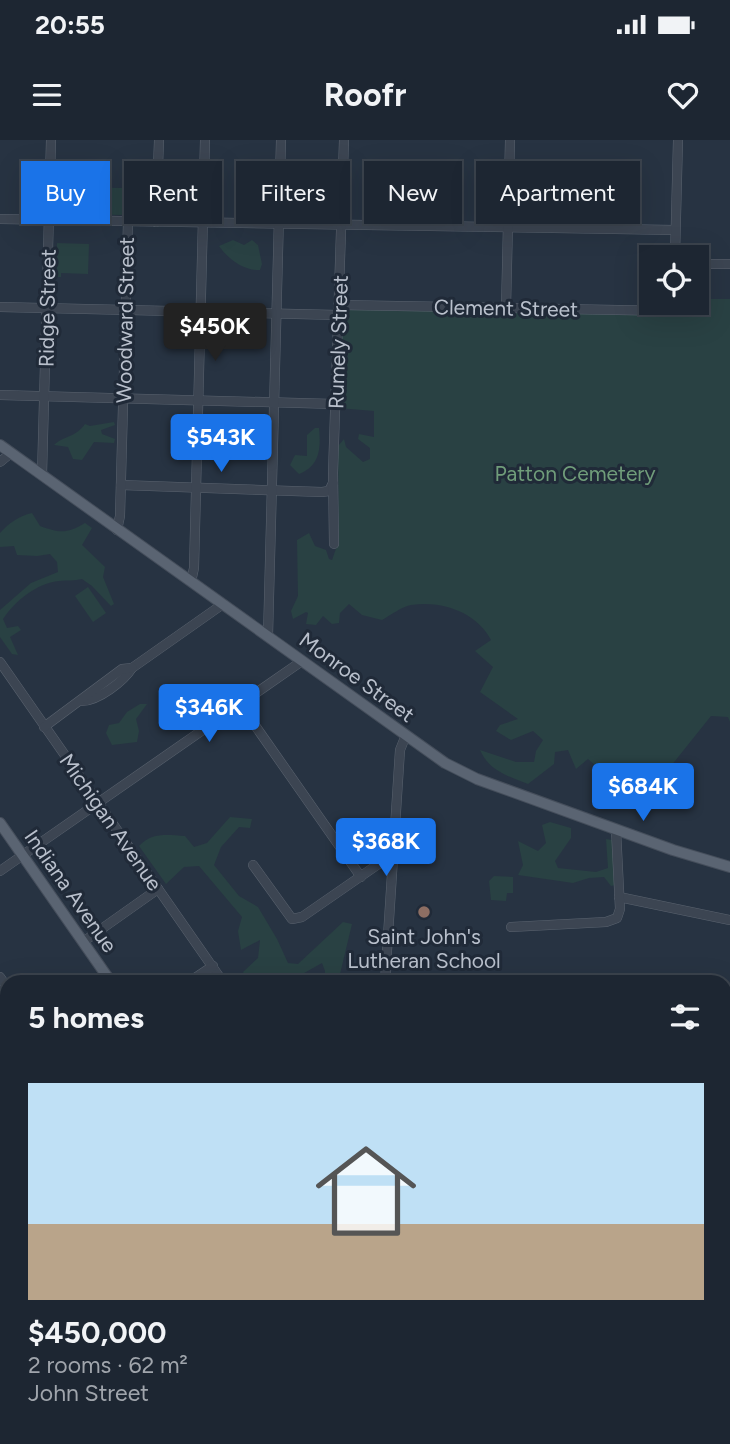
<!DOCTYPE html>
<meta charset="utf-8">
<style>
body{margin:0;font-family:Figtree,sans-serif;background:#252e3a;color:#f1f3f6;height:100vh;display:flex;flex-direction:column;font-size:26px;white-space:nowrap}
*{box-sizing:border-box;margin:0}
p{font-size:23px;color:#a0a5ac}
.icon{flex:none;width:38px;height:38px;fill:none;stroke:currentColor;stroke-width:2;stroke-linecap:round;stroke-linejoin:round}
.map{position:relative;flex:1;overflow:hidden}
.drawer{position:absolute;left:0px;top:835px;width:732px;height:471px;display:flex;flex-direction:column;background:#1d2632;border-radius:21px 21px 0 0;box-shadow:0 7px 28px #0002,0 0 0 2px #3b434d}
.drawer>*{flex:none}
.banner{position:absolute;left:21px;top:21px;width:690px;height:63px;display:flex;gap:14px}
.fabs{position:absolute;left:639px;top:105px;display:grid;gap:14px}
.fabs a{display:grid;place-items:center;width:70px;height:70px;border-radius:0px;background:#1d2632;box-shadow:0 7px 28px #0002,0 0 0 2px #3b434d;font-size:35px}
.price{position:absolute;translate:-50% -60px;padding:0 16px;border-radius:7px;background:#1a73e8;color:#fff;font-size:23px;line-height:46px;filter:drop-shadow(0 2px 4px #0008)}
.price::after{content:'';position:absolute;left:50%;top:42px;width:21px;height:16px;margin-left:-10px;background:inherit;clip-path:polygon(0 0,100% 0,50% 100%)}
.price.on{background:#222;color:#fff}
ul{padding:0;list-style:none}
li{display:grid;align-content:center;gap:14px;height:371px;padding:0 28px}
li+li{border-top:2px solid #3b434d}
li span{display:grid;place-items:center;height:217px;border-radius:0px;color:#555}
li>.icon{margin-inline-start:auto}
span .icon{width:126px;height:126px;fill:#fffc;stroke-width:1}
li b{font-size:30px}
h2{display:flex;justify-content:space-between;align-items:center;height:84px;padding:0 28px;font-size:30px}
.chip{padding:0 24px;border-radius:0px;background:#1d2632;box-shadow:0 7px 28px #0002,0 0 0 2px #3b434d;font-size:24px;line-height:63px}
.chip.on{background:#1a73e8;color:#fff}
.status{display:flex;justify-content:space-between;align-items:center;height:49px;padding:0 35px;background:#1d2632;direction:ltr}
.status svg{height:19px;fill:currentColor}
header{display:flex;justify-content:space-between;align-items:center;height:91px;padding:0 28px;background:#1d2632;font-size:32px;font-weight:700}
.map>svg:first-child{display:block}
.green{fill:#294143}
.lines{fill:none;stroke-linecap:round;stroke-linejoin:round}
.minor-casing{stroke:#5a636f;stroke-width:10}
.major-casing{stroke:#454e5b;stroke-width:12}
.minor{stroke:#3c4552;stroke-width:9}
.major{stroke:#5a6472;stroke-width:10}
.education-dot{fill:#8d6e63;stroke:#202a38;stroke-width:2.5}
.labels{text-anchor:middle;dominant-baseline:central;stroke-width:6;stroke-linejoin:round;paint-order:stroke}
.street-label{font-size:21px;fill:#b9c0cc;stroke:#202a38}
.park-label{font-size:21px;fill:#709d7a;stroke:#202a38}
.poi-label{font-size:21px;fill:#b9c0cc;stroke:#202a38}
</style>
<div class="status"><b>20:55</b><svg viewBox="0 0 49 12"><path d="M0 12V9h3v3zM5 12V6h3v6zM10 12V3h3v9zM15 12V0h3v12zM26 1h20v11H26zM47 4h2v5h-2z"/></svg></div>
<header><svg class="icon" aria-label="menu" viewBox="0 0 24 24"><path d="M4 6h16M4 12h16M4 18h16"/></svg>Roofr<svg class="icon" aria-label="heart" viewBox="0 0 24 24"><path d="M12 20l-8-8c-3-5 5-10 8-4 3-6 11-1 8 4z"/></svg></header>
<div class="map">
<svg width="730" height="1304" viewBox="0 0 730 1304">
<rect width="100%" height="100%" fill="#273342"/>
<g class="green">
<polygon points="59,47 124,48 123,75 59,74"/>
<polygon points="130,48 142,49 152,54 151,76 129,76 129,65 133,57 130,55"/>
<path d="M233 100 244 105 252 100 258 105 262 124 260 130C244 131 228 119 219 106Z"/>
<polygon points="57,103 89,104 88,134 61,133 61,137 56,137"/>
<path d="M697 156 710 159H730V582L728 577 711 576 651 651 621 648 588 619 576 629 568 610 555 612 554 624 528 644C508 636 489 631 480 610L516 622H534L536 611 543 600 533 591 511 600 496 591 500 585 518 579 480 552 493 527 475 511 491 500C477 472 441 460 411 465 401 467 391 475 382 480L362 475 349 464 340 473 339 483 332 484 323 476 316 485 306 484 308 473 306 472 293 479 291 471 298 456 297 400 309 393 315 406 326 410 329 419 332 420 339 400 338 306 344 299 346 307 363 322 370 319V308L358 299 359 294 374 297V271L338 268 343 173 348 169 675 174H681L682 163H696Z"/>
<path d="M114 282 115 285 101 290 102 294 115 299 114 303 94 302 82 320 73 319 68 307 54 305C65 295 75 298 85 284L90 286Z"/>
<path d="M315 288H319C321 308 320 326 299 334L290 325 295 315 307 316V295Z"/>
<path d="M32 373 40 386C59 393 67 394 85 383L92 388 82 405 105 427 103 437 114 464 111 466 92 446 82 439C74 441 67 440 59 441 37 443 15 461 3 479L7 488 18 486 21 490 10 497 18 515 12 514 0 497V470L31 443 58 432 57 422 50 414 37 416 17 415 14 406 0 407V393C9 383 19 376 32 373Z"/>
<polygon points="88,447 106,473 93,482 75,456"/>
<polygon points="140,564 147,564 136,579 139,591 137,602 112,605 106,593 109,585 119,583 127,572"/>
<path d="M230 677 252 679 250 688 239 687 221 707 214 725 239 756 258 767 277 799 288 823 298 824 343 782 352 784 340 834 343 842H325V831L322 823 288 842H249L243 832 258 818 260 800 241 810 238 791 242 777 199 726 184 727 166 744 139 706C152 692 167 695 185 696L194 707 207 703Z"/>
<polygon points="550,682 571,688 571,698 555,721 558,728 596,732 608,728 606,699 612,700 616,745 611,746 604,737 589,738 573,743 518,735 523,725 518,701 538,711 546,703 542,685"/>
<polygon points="494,736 513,737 513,753 507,753 506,761 491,760 489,741"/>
<polygon points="730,847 730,1304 637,1304 639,1299 724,1298 724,848"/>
</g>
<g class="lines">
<defs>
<g id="minor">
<polyline points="0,79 675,90"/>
<polyline points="156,82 159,0"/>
<polyline points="675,117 678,0"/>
<polyline points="696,124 730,124"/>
<polyline points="340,165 673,171 673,163"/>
<polyline points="0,167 338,175"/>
<polyline points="506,168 510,0"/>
<polyline points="0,255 335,264"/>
<polyline points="0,322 11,313"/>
<polyline points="42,335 51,0"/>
<polyline points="121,345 322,352 329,351 333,343"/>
<polyline points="117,390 120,376 128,82"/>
<polyline points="334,404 333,333 344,0"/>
<polyline points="191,442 194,428 205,0"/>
<polyline points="268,496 281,0"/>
<polyline points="0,522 223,842"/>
<path d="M82 561C98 561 124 541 132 528L223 464"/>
<polyline points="240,564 361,737"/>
<polyline points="44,587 122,529 132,528"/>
<polyline points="253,725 292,779 302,777 393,714"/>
<polyline points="0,731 302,521"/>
<polyline points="619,757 730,780"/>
<polyline points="511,787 606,782 617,778 620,769 616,690"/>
<polyline points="83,802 158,749"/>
<polyline points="0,837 7,847"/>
<polyline points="189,842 213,826"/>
<polyline points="385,842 400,610 406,595"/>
<polyline points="0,1040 7,1036"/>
<polyline points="0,1254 7,1254"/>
<polyline points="0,1296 7,1297"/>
<polyline points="26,1298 82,1304 119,1304"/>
<polyline points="321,1298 325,1304"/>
<polyline points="357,1304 358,1298"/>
<polyline points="610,1304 618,1298"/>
</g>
<g id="major">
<polyline points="0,305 445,623 477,639 673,710 730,727"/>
<polyline points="0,683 111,842"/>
<polyline points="418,1298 422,1304"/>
<polyline points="433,1298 437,1304"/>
</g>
</defs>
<use href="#minor" class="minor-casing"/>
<use href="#major" class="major-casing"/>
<use href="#minor" class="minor"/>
<use href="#major" class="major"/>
</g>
<circle class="education-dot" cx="424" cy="772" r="7"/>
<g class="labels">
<g class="street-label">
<text transform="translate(47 168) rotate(-89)">Ridge Street</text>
<text transform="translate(506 168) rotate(1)">Clement Street</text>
<text transform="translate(125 180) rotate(-89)">Woodward Street</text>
<text transform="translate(338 202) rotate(-88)">Rumely Street</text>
<text transform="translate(357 537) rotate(36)">Monroe Street</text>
<text transform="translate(111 682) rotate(55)">Michigan Avenue</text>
<text transform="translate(71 751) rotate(55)">Indiana Avenue</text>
</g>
<g class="park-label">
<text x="575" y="333">Patton Cemetery</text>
</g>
<g class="poi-label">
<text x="424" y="796">Saint John's<tspan x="424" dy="24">Lutheran School</tspan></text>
</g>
</g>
</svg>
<div class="fabs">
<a><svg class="icon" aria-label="locate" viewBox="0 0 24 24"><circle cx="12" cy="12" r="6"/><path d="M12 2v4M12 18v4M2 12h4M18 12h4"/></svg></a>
</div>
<b class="price on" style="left:215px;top:223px">$450K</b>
<b class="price" style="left:221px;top:334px">$543K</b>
<b class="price" style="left:209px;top:604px">$346K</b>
<b class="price" style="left:643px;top:683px">$684K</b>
<b class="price" style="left:386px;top:738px">$368K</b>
<div class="banner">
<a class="chip on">Buy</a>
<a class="chip">Rent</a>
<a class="chip">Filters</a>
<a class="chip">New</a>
<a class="chip">Apartment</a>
</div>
<section class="drawer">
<h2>5 homes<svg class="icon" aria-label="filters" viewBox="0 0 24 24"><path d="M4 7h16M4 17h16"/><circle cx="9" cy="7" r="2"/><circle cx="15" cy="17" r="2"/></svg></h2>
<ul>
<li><span style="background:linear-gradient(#bfe0f5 65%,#b9a48a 0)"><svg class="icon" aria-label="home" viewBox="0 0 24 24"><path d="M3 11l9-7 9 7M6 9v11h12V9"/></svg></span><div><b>$450,000</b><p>2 rooms · 62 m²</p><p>John Street</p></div></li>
</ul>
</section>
</div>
